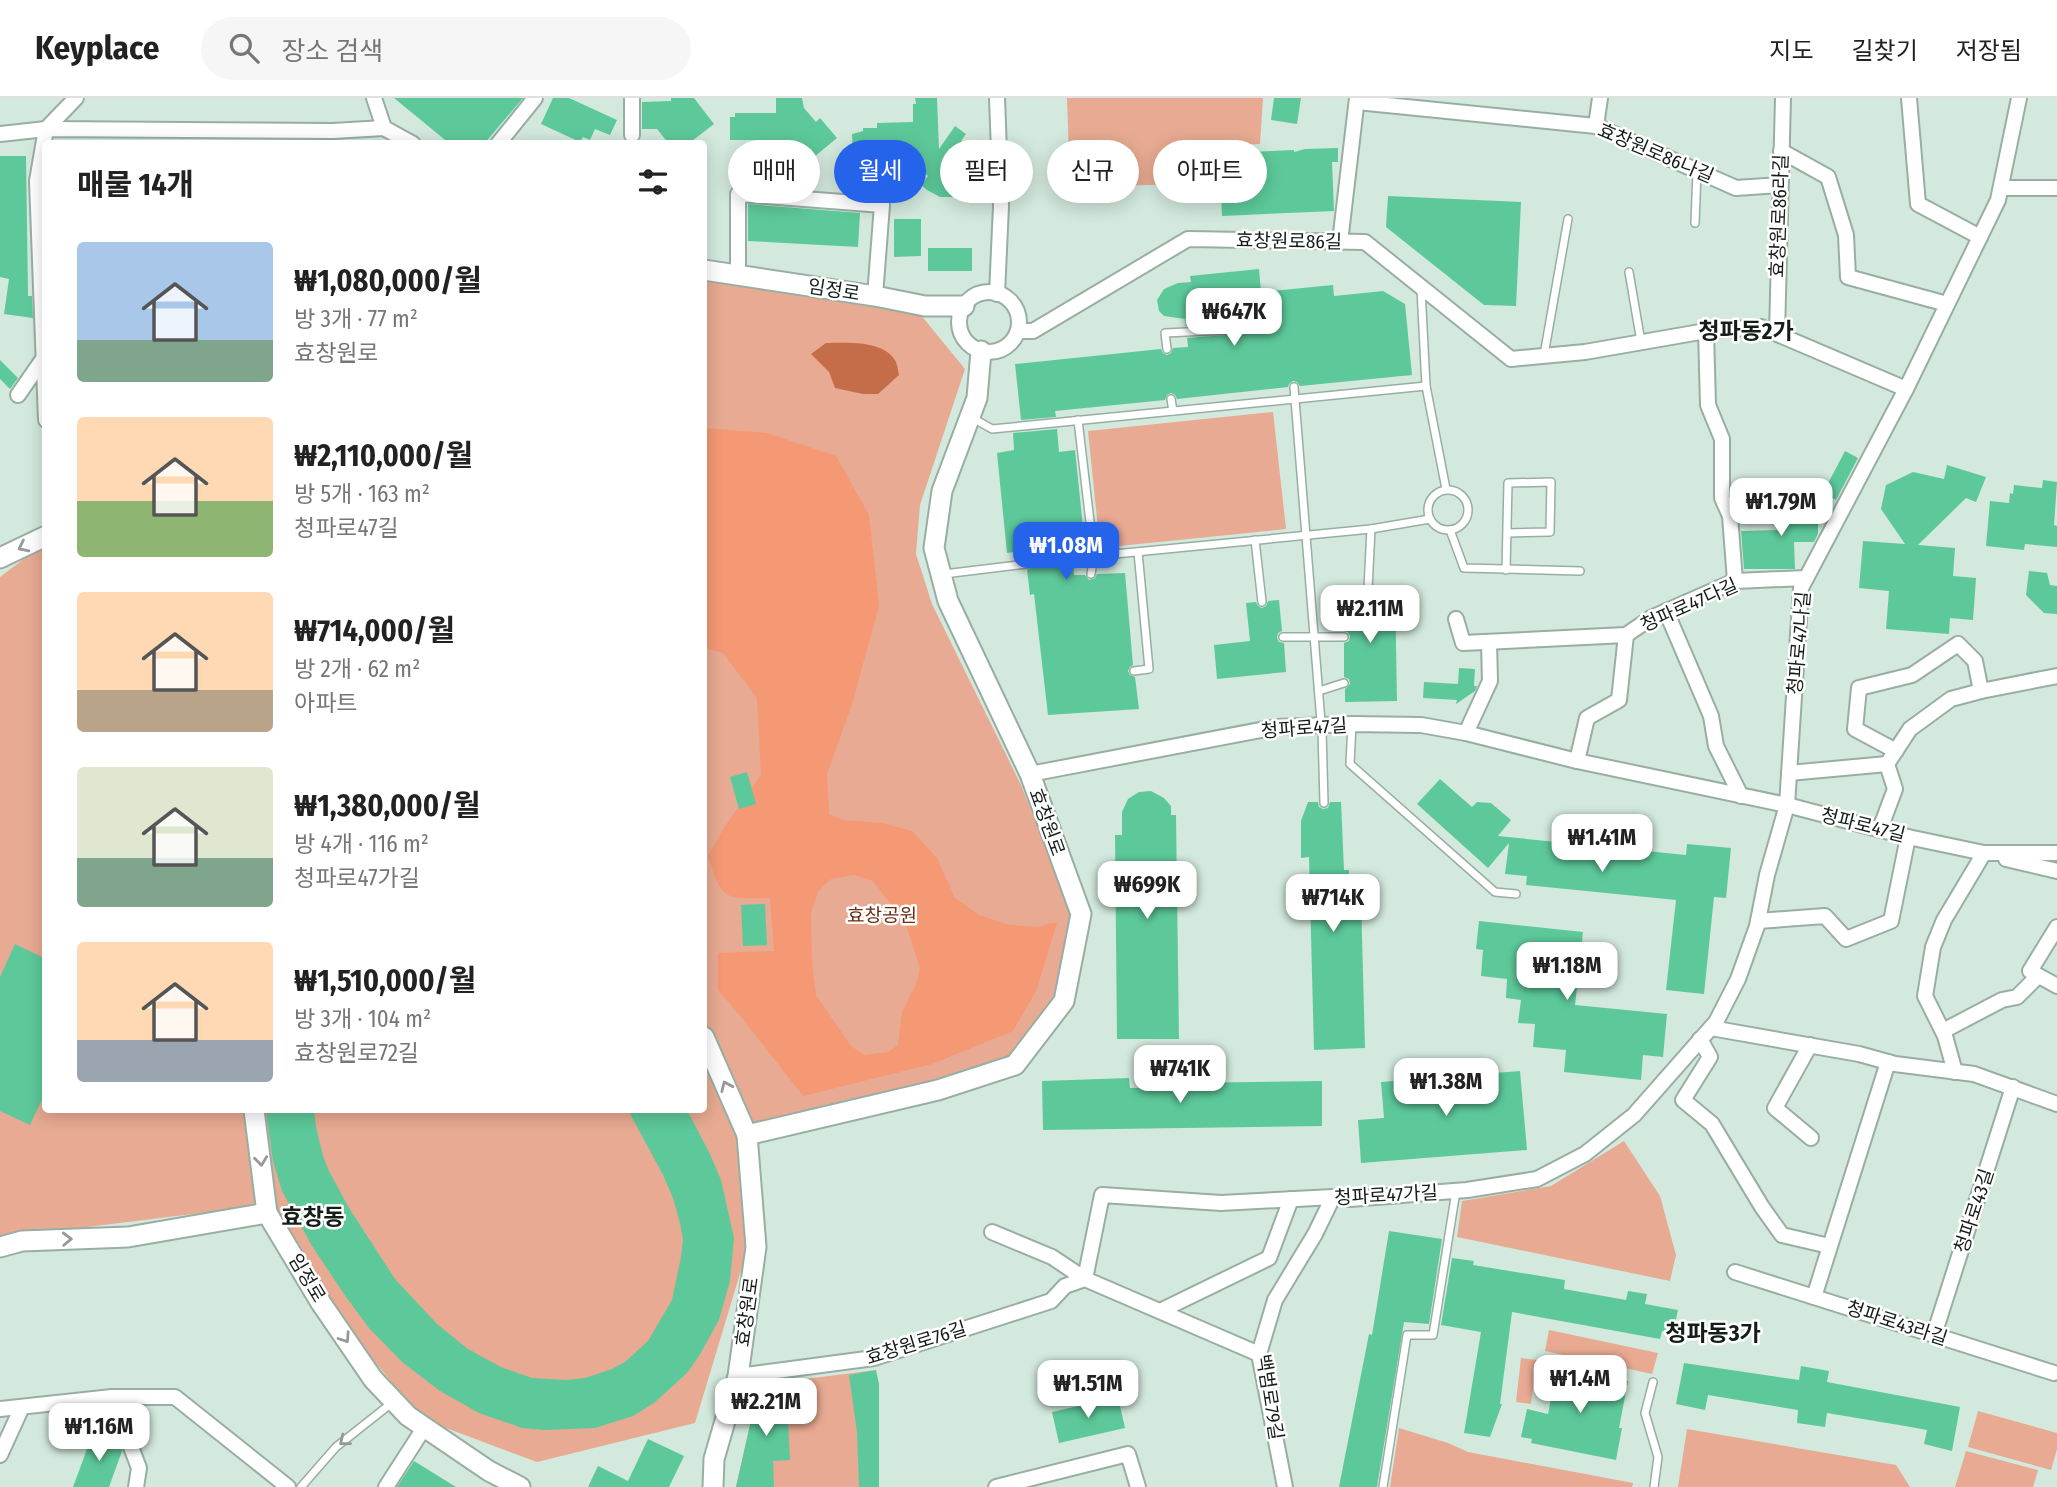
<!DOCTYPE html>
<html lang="ko">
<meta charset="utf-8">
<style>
body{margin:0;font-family:"Fira Sans Condensed","Noto Sans KR",sans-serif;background:#f6f6f6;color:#222;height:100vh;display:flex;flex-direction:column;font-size:26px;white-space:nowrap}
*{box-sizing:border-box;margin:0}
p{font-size:23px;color:#767676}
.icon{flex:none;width:38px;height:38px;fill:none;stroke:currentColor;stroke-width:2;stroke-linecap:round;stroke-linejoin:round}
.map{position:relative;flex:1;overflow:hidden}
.panel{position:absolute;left:42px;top:42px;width:665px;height:973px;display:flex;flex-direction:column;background:#fff;border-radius:7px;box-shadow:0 4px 18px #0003}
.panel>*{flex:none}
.guide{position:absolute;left:728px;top:42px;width:665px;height:63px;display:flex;gap:14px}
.price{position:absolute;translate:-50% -60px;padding:0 16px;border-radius:14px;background:#fff;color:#222;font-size:23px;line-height:46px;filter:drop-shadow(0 2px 4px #0008)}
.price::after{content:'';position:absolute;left:50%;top:42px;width:21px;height:16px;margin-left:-10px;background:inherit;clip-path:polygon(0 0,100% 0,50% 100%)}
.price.selected{background:#2563eb;color:#fff}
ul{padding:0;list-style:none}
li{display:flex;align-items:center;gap:21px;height:175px;padding:0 35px}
li span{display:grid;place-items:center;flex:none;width:196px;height:140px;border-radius:7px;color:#555}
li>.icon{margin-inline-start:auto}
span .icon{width:84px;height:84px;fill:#fffc;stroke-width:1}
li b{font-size:30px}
h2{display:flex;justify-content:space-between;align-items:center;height:84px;padding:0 35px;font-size:30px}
.chip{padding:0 24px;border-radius:32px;background:#fff;box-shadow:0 4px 18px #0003;font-size:24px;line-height:63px}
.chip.selected{background:#2563eb;color:#fff}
header{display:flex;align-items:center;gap:42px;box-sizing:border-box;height:98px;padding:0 35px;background:#fff;border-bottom:2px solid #e0e0e0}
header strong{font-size:33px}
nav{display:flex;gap:38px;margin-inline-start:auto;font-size:24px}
.search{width:490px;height:63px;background:#f6f6f6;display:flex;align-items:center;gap:18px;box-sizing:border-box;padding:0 24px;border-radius:38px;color:#767676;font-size:26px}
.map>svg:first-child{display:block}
.green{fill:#e8aa92}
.forest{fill:#f59874;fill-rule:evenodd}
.water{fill:#c56c49}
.building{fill:#5dc99a}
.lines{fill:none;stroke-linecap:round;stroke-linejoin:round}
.lane-casing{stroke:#99aea3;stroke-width:10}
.street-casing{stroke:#99aea3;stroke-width:18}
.secondary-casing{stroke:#99aea3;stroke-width:23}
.lane{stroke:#fff;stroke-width:7}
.street{stroke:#fff;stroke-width:14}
.secondary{stroke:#fff;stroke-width:19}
.oneway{stroke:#969998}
.labels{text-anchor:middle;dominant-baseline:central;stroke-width:5;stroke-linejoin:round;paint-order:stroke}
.street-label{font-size:19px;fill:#151d19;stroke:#fff}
.park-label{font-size:19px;fill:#682d15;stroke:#fff}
.quarter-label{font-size:23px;font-weight:bold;fill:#151d19;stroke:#fff}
</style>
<header>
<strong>Keyplace</strong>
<div class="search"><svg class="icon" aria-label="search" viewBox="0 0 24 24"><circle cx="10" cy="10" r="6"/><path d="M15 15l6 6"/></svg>장소 검색</div>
<nav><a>지도</a><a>길찾기</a><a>저장됨</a></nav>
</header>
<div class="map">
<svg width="2057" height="1389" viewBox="0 0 2057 1389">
<rect width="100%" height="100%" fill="#d3e9dd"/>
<g class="green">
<polygon points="1067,0 1263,0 1260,46 1186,49 1187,86 1070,89"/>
<polygon points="704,175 920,216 965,271 920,407 916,456 932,506 1021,687 1073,818 1056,901 1010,960 936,986 740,1034 748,1149 695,1325 537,1364 430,1324 415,1312 369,1257 259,1108 22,1137 0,1144 0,479 45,445 46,1012 704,1012"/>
<polygon points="1273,314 1286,431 1100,450 1088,333"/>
<polygon points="1624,1043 1660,1098 1676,1157 1670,1183 1457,1139 1462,1103 1551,1088"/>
<polygon points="1549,1232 1658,1255 1652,1276 1545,1253"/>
<polygon points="1521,1260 1537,1262 1531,1306 1516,1304"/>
<polygon points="876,1272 879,1389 736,1389 759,1287"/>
<polygon points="1978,1313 2057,1335 2057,1351 2051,1372 1968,1349"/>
<polygon points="1399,1330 1448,1345 1468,1354 1633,1385 1632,1389 1390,1389"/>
<polygon points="1687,1331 1896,1367 1910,1389 1678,1389"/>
<polygon points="1966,1353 2038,1372 2033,1389 1955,1389"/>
</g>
<path class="forest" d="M704 330 767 335 836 358 869 417 879 508 852 606 827 676 829 716 843 722 882 725 912 733 937 760 955 800 979 817 1009 827 1040 829 1050 825H1057L1036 893 1013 933 932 966 803 998 742 920 718 892V855L774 853 770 800C724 801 722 803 708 758L725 728 761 677 757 600 723 555 704 550ZM854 777 873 783 906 827 920 870 917 884 902 914 898 947 888 954 864 957 851 948 816 897 812 865 811 815 818 793 831 781Z"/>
<path class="water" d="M826 245C846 245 881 242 894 261 897 264 898 272 899 277L878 296H863L835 290 829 274 811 256Z"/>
<g class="building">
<polygon points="394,0 523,0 484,46 450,46"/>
<polygon points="553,0 569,0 617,22 610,37 595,31 590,42 583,39 580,44 541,26"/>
<polygon points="671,0 694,0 714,26 688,46 669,46 657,31 642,31 642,4 671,3"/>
<polygon points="776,0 802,0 804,10 816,24 820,20 837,40 802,69 796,62 792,65 773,42 730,42 730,19 735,19 735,15 776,15"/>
<polygon points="915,0 937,0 939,51 955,28 966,36 961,43 969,48 966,84 960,93 952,99 940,99 927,92 921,87 928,78 923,74 925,71 907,59 853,59 852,36 863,33 863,30 877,30 877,25 913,24 913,6 916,6"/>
<polygon points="1274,0 1301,0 1297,26 1271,22"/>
<polygon points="1338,50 1338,64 1332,64 1334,113 1222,118 1220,76 1192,77 1191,54 1208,53 1208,56 1294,52 1294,54 1305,51"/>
<polygon points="0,58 26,58 28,198 32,198 33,220 4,216 9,181 0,179"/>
<polygon points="1388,98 1521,104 1516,208 1484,207 1386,129"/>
<polygon points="748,106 860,115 858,149 748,143"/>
<polygon points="894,121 921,121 921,158 894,159"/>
<rect x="928" y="150" width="44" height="23"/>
<polygon points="1259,171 1261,194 1333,187 1334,198 1383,193 1405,206 1412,277 1300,288 1297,284 1293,283 1289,286 1288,289 1177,301 1175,297 1171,295 1167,297 1165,302 1055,313 1056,319 1021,322 1015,266 1161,251 1163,255 1167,257 1171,255 1173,250 1188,249 1187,240 1263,234 1266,228 1262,223 1232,226 1227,218 1222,216 1216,220 1218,226 1186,228 1185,221 1164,218 1159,213 1157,202 1164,191 1178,185 1191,184 1190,178"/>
<polygon points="0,262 18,280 10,291 0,281"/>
<polygon points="1057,331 1059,354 1075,352 1085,448 1071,450 1072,455 1065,457 1063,462 1066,466 1073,467 1074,477 1085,477 1089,482 1095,480 1097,476 1125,475 1133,567 1130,569 1128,573 1130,577 1135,579 1139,611 1048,617 1034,496 1030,497 1027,472 1032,469 1033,465 1030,461 1026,460 1025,452 1007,455 997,355 1014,352 1013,335"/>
<polygon points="1845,353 1858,360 1836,402 1823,395"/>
<polygon points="1947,367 1986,379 1976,404 1966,400 1918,447 1955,450 1953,478 1976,480 1973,522 1950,520 1949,536 1886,531 1889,493 1859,490 1863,443 1905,446 1881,411 1886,387 1913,374 1944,381"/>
<polygon points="2043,382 2057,384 2054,427 2057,428 2057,449 2025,446 2024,452 1986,448 1990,403 2009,405 2010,395 2013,396 2014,387 2042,390"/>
<polygon points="1778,405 1818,405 1818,436 1814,444 1794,444 1795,471 1744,471 1741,433 1779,432"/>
<polygon points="2029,473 2047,475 2050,487 2057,488 2057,516 2044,515 2026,497"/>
<polygon points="1395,490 1397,603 1345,604 1345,591 1350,586 1349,581 1344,579 1344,545 1349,543 1350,538 1348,534 1343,533 1342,492 1362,491 1364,496 1368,497 1373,495 1374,491"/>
<polygon points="1279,502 1282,533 1278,535 1277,540 1279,544 1284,545 1286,574 1217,581 1214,547 1250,543 1246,505 1256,504 1258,508 1262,510 1266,508 1268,503"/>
<polygon points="1459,570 1475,571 1474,588 1477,588 1475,593 1456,606 1457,602 1423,600 1424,584 1458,586"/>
<polygon points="747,674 756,706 739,711 730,679"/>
<polygon points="1440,681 1472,709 1477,704 1491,705 1511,722 1498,738 1686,757 1687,746 1731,750 1726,800 1714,799 1704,896 1666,892 1676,802 1526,787 1527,778 1505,776 1509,745 1488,770 1417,706"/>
<polygon points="1151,693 1164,700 1171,708 1171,717 1176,717 1179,941 1117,941 1115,737 1122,737 1122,714 1128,701 1139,694"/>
<polygon points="1308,704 1318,704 1319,709 1323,711 1328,710 1330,704 1341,704 1344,772 1349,772 1349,800 1361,800 1365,950 1314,952 1309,759 1301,760 1301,723"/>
<polygon points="765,806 767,847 743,848 741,807"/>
<polygon points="1479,823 1583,834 1575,907 1667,916 1663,959 1643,957 1641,982 1564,974 1566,952 1533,949 1535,926 1518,925 1521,902 1506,900 1507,881 1481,878 1483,852 1476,851"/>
<polygon points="15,846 46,861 46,993 30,1027 0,1013 0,879"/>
<polygon points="1520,973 1527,1052 1361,1065 1358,1022 1384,1020 1381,984"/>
<polygon points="1129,980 1130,990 1185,989 1185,985 1322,983 1322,1028 1043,1032 1042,983"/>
<polygon points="266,1012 314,1012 316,1029 323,1058 329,1073 349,1110 395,1181 437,1226 468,1251 501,1269 532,1280 566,1282 585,1280 612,1271 625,1264 648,1243 672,1202 681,1159 683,1142 680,1125 673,1100 663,1077 628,1012 687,1012 710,1056 721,1082 734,1140 730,1183 719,1222 699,1258 687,1275 654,1305 633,1318 595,1330 544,1332 522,1330 479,1315 440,1293 402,1264 369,1230 346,1199 312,1148 282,1093 273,1063"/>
<polygon points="1389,1133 1442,1141 1429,1226 1404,1224 1377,1389 1339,1389 1369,1236 1372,1237"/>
<polygon points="1452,1160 1474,1163 1473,1167 1565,1182 1564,1191 1626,1202 1628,1193 1647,1196 1645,1206 1678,1212 1673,1235 1662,1233 1660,1241 1512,1214 1500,1306 1502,1306 1490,1339 1464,1335 1481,1234 1441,1227"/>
<polygon points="1684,1265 1799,1282 1801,1268 1829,1273 1827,1284 1960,1309 1952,1353 1924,1346 1927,1332 1905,1328 1827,1315 1825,1329 1797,1325 1798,1312 1708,1297 1705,1312 1676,1306"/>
<polygon points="1557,1270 1628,1283 1619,1330 1622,1330 1616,1362 1531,1345 1532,1341 1521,1339 1527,1311 1548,1316"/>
<polygon points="876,1272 879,1286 879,1389 859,1389 857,1334 849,1277"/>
<polygon points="786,1285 790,1362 773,1363 774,1389 736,1389 759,1287"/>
<polygon points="1118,1299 1125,1330 1059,1345 1052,1314"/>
<polygon points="93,1335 119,1345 122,1353 109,1389 73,1389"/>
<polygon points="648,1341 684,1358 669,1389 588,1389 598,1368 628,1383"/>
<polygon points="414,1363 456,1389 397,1389"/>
</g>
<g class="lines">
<defs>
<g id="lane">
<polyline points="1695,125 1697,73"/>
<polyline points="1629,174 1641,244"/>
<polyline points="1421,191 1426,288 1446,391"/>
<polyline points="1229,232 1260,229"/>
<polyline points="1167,251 1165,235 1229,232 1222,222"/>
<polyline points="1544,257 1568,121"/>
<polyline points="1294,289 1321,624"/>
<polyline points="1171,301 1173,313"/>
<polyline points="971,319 992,331 1426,288"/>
<polyline points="1078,322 1094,458 1371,431 1430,421"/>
<circle cx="1448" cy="412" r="20"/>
<polyline points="1450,432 1464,470 1580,473"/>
<polyline points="1255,442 1262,504"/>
<polyline points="1069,461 1094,458 1091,476"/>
<polyline points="1506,472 1508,385 1551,384 1550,434 1507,435"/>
<polyline points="944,476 1027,466"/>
<polyline points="1368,491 1371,431"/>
<polyline points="1283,539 1344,539"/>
<polyline points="1134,573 1149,571 1138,454"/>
<polyline points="1319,593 1344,585"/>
<polyline points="1352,626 1350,666 1495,794 1516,796"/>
<polyline points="1322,632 1324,705"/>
<polyline points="1653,1284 1645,1315 1658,1359 1654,1389"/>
<polyline points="301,1389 336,1349 393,1304"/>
<polyline points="1383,1389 1407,1237 1433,1237 1456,1093"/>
</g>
<g id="street">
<polyline points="374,0 384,30 413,46"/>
<polyline points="632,0 632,37"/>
<polyline points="997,0 1001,108 997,196"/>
<polyline points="1909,0 1918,106 1980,139"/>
<polyline points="1357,4 1596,28 1736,90 1780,87"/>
<polyline points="1596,28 1600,0"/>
<polyline points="46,31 76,0"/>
<polyline points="0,36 46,31 333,33 384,30"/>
<polyline points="498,46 535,0"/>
<polyline points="1781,53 1828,79 1846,137 1848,179 1947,206"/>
<polyline points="2001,90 2057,90"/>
<polyline points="1340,144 1357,0"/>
<polyline points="738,177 738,96 882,107 875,198"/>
<circle cx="989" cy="224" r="30"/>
<polyline points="1018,233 1033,233 1188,141 1365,144 1511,261 1585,254 1706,233 1761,229 1906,291"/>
<polyline points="1706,233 1708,307 1722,341 1722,400 1730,418 1735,483"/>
<polyline points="1777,236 1783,0"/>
<polyline points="18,297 43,261"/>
<polyline points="46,322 37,83 46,31"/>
<polyline points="1666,513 1711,618 1716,648 1741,698"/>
<polyline points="1456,521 1463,545 1626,537 1651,520 1735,483 1806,480"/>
<polyline points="1466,635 1490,583 1489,545"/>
<polyline points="1896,653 1855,631 1859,590 1912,577 1958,546 1975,563 1981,593"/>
<polyline points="1577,663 1587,620 1619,602 1626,537"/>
<polyline points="1789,675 1887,666"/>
<polyline points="1030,676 1276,629 1352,626 1421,627 1466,635 1577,663 1787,707 1908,739 1984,755 2057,755"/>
<polyline points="1880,731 1895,691 1887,666 1910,631 1951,601 1981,593 2057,578"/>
<polyline points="2006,761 2057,773"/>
<polyline points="1758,823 1825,818 1846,841 1891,823 1908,739"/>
<polyline points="2057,829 2030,873 2057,888"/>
<polyline points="1711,930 1859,956 1895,966 1974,976 2057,1006"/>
<polyline points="1943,933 2002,902 2017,899 2038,878"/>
<polyline points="1700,941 1710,959 1683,1002 1712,1026 1762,1109 1782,1137 1829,1148"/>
<polyline points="1810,947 1775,1010 1811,1040"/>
<polyline points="1955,974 1945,938 1925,898 1933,849 1944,822 1984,755"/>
<polyline points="992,1134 1052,1159 1085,1181 1102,1097 1221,1105 1333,1099 1350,1101 1467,1092 1537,1081 1585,1056 1634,1017 1716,924 1738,881 1757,828 1767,777 1787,707 1801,490 1906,291 1998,102 2019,0"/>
<polyline points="1735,1174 2054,1275"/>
<polyline points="1814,1199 1888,964"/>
<polyline points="1160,1213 1269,1160 1291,1101"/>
<polyline points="1934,1237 2013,989"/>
<polyline points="738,1278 874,1260 1051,1203 1065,1188 1085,1181 1259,1256"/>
<polyline points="112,1299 139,1370 136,1389"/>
<polyline points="0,1311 112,1299 175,1299 288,1389"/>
<polyline points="0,1357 22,1309"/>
<polyline points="386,1389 424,1330"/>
<polyline points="996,1389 1128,1356 1138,1389"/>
<polyline points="1285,1389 1259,1256 1275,1202 1315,1136 1333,1099"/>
</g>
<g id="secondary">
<polyline points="704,172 875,198 925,208 964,208"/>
<polyline points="0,460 46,438"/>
<polyline points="704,939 747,1037"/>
<polyline points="254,1012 267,1115"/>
<polyline points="0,1149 22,1143 128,1139 267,1115 321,1205 373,1281 408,1318 489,1373 520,1389"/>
<polyline points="713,1389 714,1361 738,1278 756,1149 747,1037 938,992 1015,967 1064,903 1081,816 1030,676 948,503 934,450 942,393 977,300 981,253"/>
</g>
</defs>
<use href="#lane" class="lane-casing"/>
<use href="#street" class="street-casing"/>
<use href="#secondary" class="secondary-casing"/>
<use href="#lane" class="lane"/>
<use href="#street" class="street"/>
<use href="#secondary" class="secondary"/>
</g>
<defs><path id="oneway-chevron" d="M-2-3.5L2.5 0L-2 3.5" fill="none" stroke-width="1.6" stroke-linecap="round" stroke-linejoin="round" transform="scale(1.75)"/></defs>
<g class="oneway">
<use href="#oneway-chevron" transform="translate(23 449) rotate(154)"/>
<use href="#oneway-chevron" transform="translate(726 988) rotate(-114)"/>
<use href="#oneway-chevron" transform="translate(261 1063) rotate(83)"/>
<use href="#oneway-chevron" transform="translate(67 1141) rotate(-2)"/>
<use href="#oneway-chevron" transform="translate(345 1240) rotate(56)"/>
<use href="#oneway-chevron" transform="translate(344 1343) rotate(141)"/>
</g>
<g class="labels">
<g class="street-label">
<text transform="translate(1656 55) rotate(23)">효창원로86나길</text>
<text transform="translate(1779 118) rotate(-88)">효창원로86라길</text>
<text transform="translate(1289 143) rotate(1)">효창원로86길</text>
<text transform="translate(834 192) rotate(9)">임정로</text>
<text transform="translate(1689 507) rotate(-24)">청파로47다길</text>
<text transform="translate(1799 545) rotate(-85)">청파로47나길</text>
<text transform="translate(1304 630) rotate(-4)">청파로47길</text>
<text transform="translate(1047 724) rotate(70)">효창원로</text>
<text transform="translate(1863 727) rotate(14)">청파로47길</text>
<text transform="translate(1386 1097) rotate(-3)">청파로47가길</text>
<text transform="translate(1974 1113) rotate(-72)">청파로43길</text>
<text transform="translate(307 1180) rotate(59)">임정로</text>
<text transform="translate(747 1214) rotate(-82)">효창원로</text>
<text transform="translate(1897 1225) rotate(18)">청파로43라길</text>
<text transform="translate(916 1245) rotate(-17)">효창원로76길</text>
<text transform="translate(1270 1299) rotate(81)">백범로79길</text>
</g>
<g class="park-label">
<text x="882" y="817">효창공원</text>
</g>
<g class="quarter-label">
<text x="1746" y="233">청파동2가</text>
<text x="313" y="1119">효창동</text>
<text x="1713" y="1235">청파동3가</text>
</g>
</g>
</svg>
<b class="price" style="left:1234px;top:250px">₩647K</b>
<b class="price" style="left:1781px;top:440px">₩1.79M</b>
<b class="price selected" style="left:1066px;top:484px">₩1.08M</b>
<b class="price" style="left:1370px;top:547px">₩2.11M</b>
<b class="price" style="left:1602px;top:776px">₩1.41M</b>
<b class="price" style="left:1147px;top:823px">₩699K</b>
<b class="price" style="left:1333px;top:836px">₩714K</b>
<b class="price" style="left:1567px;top:904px">₩1.18M</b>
<b class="price" style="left:1180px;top:1007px">₩741K</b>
<b class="price" style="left:1446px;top:1020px">₩1.38M</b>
<b class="price" style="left:1580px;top:1317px">₩1.4M</b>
<b class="price" style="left:1088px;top:1322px">₩1.51M</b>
<b class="price" style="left:766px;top:1340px">₩2.21M</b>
<b class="price" style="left:99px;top:1365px">₩1.16M</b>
<div class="guide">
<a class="chip">매매</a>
<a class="chip selected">월세</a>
<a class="chip">필터</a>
<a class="chip">신규</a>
<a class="chip">아파트</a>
</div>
<section class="panel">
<h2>매물 14개<svg class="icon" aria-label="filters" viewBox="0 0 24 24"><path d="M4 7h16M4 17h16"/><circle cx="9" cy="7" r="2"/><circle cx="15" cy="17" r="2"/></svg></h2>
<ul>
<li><span style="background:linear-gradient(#a9c7e8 70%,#7fa58c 0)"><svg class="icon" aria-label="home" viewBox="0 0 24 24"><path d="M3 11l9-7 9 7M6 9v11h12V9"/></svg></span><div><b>₩1,080,000/월</b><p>방 3개 · 77 m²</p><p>효창원로</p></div></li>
<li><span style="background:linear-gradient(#ffd9b3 60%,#8fb573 0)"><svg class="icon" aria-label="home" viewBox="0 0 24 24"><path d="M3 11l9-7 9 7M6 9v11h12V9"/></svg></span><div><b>₩2,110,000/월</b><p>방 5개 · 163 m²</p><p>청파로47길</p></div></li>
<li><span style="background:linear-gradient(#ffd9b3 70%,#b9a48a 0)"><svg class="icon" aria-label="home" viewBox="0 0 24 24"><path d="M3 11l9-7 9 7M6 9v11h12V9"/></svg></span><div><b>₩714,000/월</b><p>방 2개 · 62 m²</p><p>아파트</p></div></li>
<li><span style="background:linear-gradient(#dfe7d0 65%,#7fa58c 0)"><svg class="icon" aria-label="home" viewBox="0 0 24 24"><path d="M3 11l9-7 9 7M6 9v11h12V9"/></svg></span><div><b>₩1,380,000/월</b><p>방 4개 · 116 m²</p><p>청파로47가길</p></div></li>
<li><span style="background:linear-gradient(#ffd9b3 70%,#9aa5b1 0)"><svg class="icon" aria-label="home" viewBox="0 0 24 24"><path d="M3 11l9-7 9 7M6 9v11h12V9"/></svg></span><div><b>₩1,510,000/월</b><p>방 3개 · 104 m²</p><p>효창원로72길</p></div></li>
</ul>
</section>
</div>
